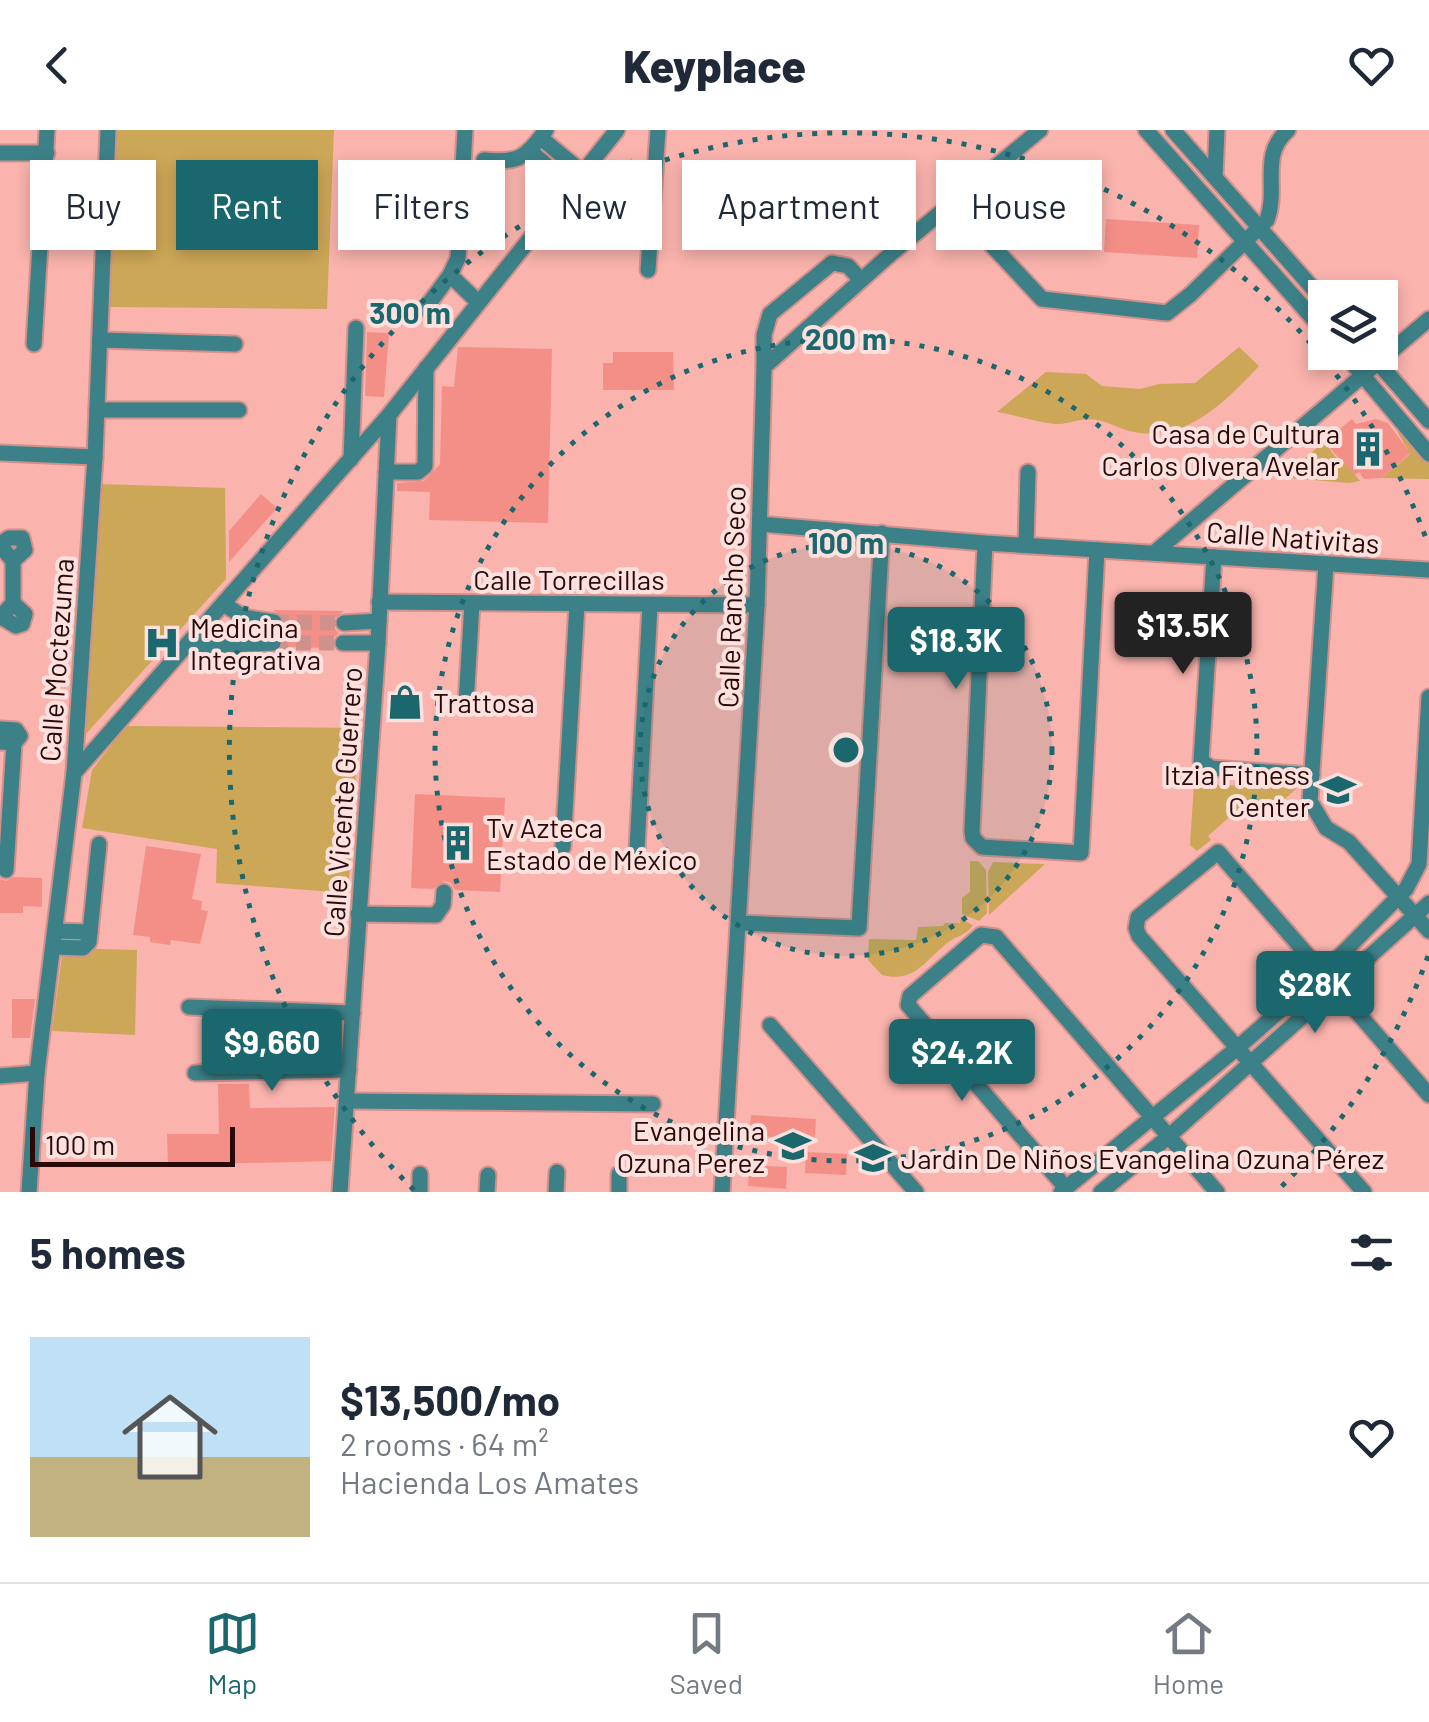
<!DOCTYPE html>
<meta charset="utf-8">
<style>
body{margin:0;font-family:Barlow,sans-serif;background:#f6f6f7;color:#1f2937;height:100vh;display:flex;flex-direction:column;font-size:38px;white-space:nowrap}
*{box-sizing:border-box;margin:0}
p{font-size:32px;color:#747a83}
.icon{flex:none;width:55px;height:55px;fill:none;stroke:currentColor;stroke-width:2;stroke-linecap:round;stroke-linejoin:round}
.map{position:relative;height:1062px;overflow:hidden}
.panel{display:flex;flex-direction:column;background:#fff;flex:1}
.panel>*{flex:none}
.top-card{position:absolute;left:30px;top:30px;width:1370px;height:90px;display:flex;gap:20px}
.fabs{position:absolute;left:1308px;top:150px;display:grid;gap:20px}
.fabs a{display:grid;place-items:center;width:90px;height:90px;border-radius:0px;background:#fff;box-shadow:0 5px 15px #0003;font-size:50px}
.scale{position:absolute;left:30px;bottom:25px;width:205px;box-sizing:border-box;padding-left:10px;border:5px solid #290a09;border-top:0;font-size:28px;line-height:35px;white-space:nowrap;color:#290a09;-webkit-text-stroke:8px #fde1de;paint-order:stroke}
.price{position:absolute;translate:-50% -85px;padding:0 22px;border-radius:10px;background:#1a676e;color:#fff;font-size:32px;line-height:65px;filter:drop-shadow(0 2px 5px #0008)}
.price::after{content:'';position:absolute;left:50%;top:60px;width:30px;height:22px;margin-left:-15px;background:inherit;clip-path:polygon(0 0,100% 0,50% 100%)}
.price.current{background:#222;color:#fff}
ul{padding:0;list-style:none}
li{display:flex;align-items:center;gap:30px;height:250px;padding:0 30px}
li span{display:grid;place-items:center;flex:none;width:280px;height:200px;border-radius:0px;color:#555}
li>.icon{margin-inline-start:auto}
span .icon{width:120px;height:120px;fill:#fffc;stroke-width:1}
li b{font-size:42px}
h2{display:flex;justify-content:space-between;align-items:center;height:120px;padding:0 30px;font-size:42px}
.pill{padding:0 35px;border-radius:0px;background:#fff;box-shadow:0 5px 15px #0003;font-size:35px;line-height:90px}
.pill.current{background:#1a676e;color:#fff}
header{display:flex;justify-content:space-between;align-items:center;height:130px;padding:0 30px;background:#fff;font-size:45px;font-weight:800}
.menu{display:flex;justify-content:space-around;align-items:center;height:140px;border-top:2px solid #e0e1e3;background:#fff;font-size:28px;color:#747a83}
.menu a{display:grid;justify-items:center;gap:5px}
.menu .current{color:#1a676e}
.map>svg:first-child{display:block}
.green{fill:#cca757}
.building{fill:#f48f88}
.lines{fill:none;stroke-linecap:round;stroke-linejoin:round}
.minor-tunnel{stroke:#d0918c;stroke-width:15;stroke-dasharray:15 8;stroke-linecap:butt}
.minor-casing{stroke:#d0918c;stroke-width:19}
.minor{stroke:#3d8188;stroke-width:15}
.ring{fill:none;stroke:#1a676e;stroke-width:5;stroke-dasharray:5 10}
.labels{text-anchor:middle;dominant-baseline:central;stroke-width:8;stroke-linejoin:round;paint-order:stroke}
.poi-label{font-size:28px;fill:#290a09;stroke:#fde1de;text-anchor:start}
.street-label{font-size:28px;fill:#290a09;stroke:#fde1de}
.centre{fill:#1a676e;stroke:#fde1de;stroke-width:5}
.ring-label{font-size:30px;text-anchor:middle;font-weight:bold;fill:#1a676e;stroke:#fde1de;stroke-width:8;stroke-linejoin:round;paint-order:stroke}
</style>
<header><svg class="icon" aria-label="back" viewBox="0 0 24 24"><path d="M15 5l-7 7 7 7"/></svg>Keyplace<svg class="icon" aria-label="heart" viewBox="0 0 24 24"><path d="M12 20l-8-8c-3-5 5-10 8-4 3-6 11-1 8 4z"/></svg></header>
<div class="map">
<svg width="1429" height="1062" viewBox="0 0 1429 1062">
<rect width="100%" height="100%" fill="#fab3ad"/>
<g class="green">
<polygon points="117,0 334,0 327,179 109,177"/>
<path d="M1239 217 1259 236C1226 271 1187 312 1134 302 1121 300 1110 292 1097 290 1083 287 1072 293 1059 294 1049 295 1011 284 997 282L1046 242 1086 244 1102 256 1140 259 1159 254 1195 253Z"/>
<polygon points="1402,300 1429,333 1429,349 1382,348 1410,324 1398,303"/>
<polygon points="1324,312 1337,329 1340,327 1360,351 1349,353 1289,348 1286,345"/>
<polygon points="100,354 225,358 226,449 85,605"/>
<polygon points="126,596 359,598 348,763 216,753 217,719 82,698 92,640"/>
<polygon points="1194,654 1297,658 1261,690 1245,673 1208,706 1211,710 1197,721 1190,715"/>
<polygon points="970,731 978,731 986,740 987,783 979,791 962,784 962,768 970,762"/>
<polygon points="993,732 1045,734 989,785 988,742"/>
<path d="M961 789 973 795C966 806 955 806 946 814 924 832 914 853 882 845L868 830 869 809 916 810 918 797 943 796 945 793H960Z"/>
<polygon points="63,818 137,820 135,905 52,901"/>
</g>
<g class="building">
<polygon points="632,28 629,114 587,73"/>
<polygon points="1106,89 1199,95 1197,128 1104,122"/>
<polygon points="367,202 389,203 384,267 365,266"/>
<polygon points="458,217 552,219 548,393 429,390 430,362 397,361 397,353 424,351 440,334 442,256 454,257"/>
<polygon points="613,222 673,222 674,260 603,260 603,233 613,233"/>
<polygon points="1352,289 1356,294 1376,289 1388,293 1410,323 1382,348 1364,349 1359,342 1355,345 1324,312"/>
<polygon points="261,364 277,378 229,432 229,401"/>
<polygon points="274,481 274,480 344,481 334,489 334,498 339,503 333,508 333,518 283,517 283,508 277,503 283,498 285,489"/>
<polygon points="415,664 505,668 500,762 455,760 451,753 444,751 433,759 411,758"/>
<polygon points="146,716 201,724 192,769 202,771 201,780 208,781 200,814 171,810 170,815 150,812 150,807 133,805"/>
<polygon points="14,747 42,748 42,777 23,776 23,783 0,783 0,749 6,751"/>
<polygon points="12,869 35,869 30,908 12,908"/>
<polygon points="218,954 249,954 250,978 335,977 331,1031 168,1035 167,1004 219,1004"/>
<polygon points="751,985 816,989 815,1009 749,1006"/>
<polygon points="806,1022 847,1024 846,1045 805,1043"/>
<polygon points="749,1035 787,1037 786,1059 748,1056"/>
</g>
<g class="lines">
<g class="minor-tunnel">
<polyline points="274,492 344,493"/>
<polyline points="273,513 343,513"/>
</g>
<defs>
<g id="minor">
<polyline points="1146,0 1325,202"/>
<polyline points="1173,0 1325,172"/>
<polyline points="541,8 582,42"/>
<polyline points="530,21 570,56"/>
<polyline points="0,23 47,23"/>
<path d="M484 30C520 33 525 28 546 0"/>
<polyline points="1215,47 1217,0"/>
<path d="M953 74 1042 169 1167 183 1191 164 1267 90C1279 58 1259 25 1288 0"/>
<polyline points="648,140 658,0"/>
<polyline points="450,145 477,171"/>
<polyline points="425,179 450,145 458,128 465,0"/>
<polyline points="100,210 235,214"/>
<polyline points="34,214 47,0"/>
<polyline points="1343,222 1429,324"/>
<polyline points="1369,222 1429,291"/>
<polyline points="764,237 764,205 770,184 832,133 848,136 861,150"/>
<polyline points="97,280 239,280"/>
<polyline points="0,323 95,327"/>
<polyline points="351,329 356,198"/>
<polyline points="386,342 418,342 425,336 426,238"/>
<polyline points="760,394 985,413 1429,440"/>
<polyline points="985,413 972,701 973,708 982,717 1081,723 1097,420"/>
<polyline points="0,414 9,408 22,408 25,420 13,431"/>
<polyline points="0,415 13,431 13,473 0,488"/>
<polyline points="1026,415 1028,342"/>
<polyline points="1154,423 1429,189"/>
<polyline points="1214,427 1201,631 1211,638 1312,645"/>
<polyline points="1326,434 1310,671 1326,698 1349,712 1429,801"/>
<polyline points="379,472 757,475"/>
<polyline points="224,474 243,487 274,492"/>
<polyline points="3,488 16,496 22,494 25,484 13,473"/>
<polyline points="344,493 379,491"/>
<polyline points="343,513 378,513"/>
<polyline points="187,517 273,513"/>
<polyline points="466,574 472,473"/>
<polyline points="0,599 16,600 20,606 14,613 0,612"/>
<polyline points="74,643 389,285 617,0"/>
<polyline points="563,717 577,474"/>
<polyline points="637,719 650,475"/>
<polyline points="6,740 14,613"/>
<polyline points="358,784 436,785 443,775 444,762"/>
<polyline points="739,793 859,798 882,403"/>
<polyline points="56,801 90,802 99,714"/>
<polyline points="54,817 83,818 89,812 90,802"/>
<polyline points="189,877 353,883"/>
<polyline points="770,895 916,1062"/>
<polyline points="195,943 349,940"/>
<polyline points="0,946 37,943"/>
<polyline points="347,971 653,974"/>
<polyline points="1066,1058 908,875 910,866 981,805 996,807 1217,1062"/>
<polyline points="29,1062 37,943 74,643 95,327 108,0"/>
<polyline points="340,1062 378,513 389,285"/>
<polyline points="420,1062 420,1044"/>
<polyline points="487,1062 488,1045"/>
<polyline points="556,1062 557,1042"/>
<polyline points="619,1062 619,1044"/>
<polyline points="722,1062 757,475 764,237 893,122 1040,0"/>
<polyline points="1061,1062 1236,919 1323,843 1406,759 1419,734 1429,567"/>
<polyline points="1101,1062 1168,1007 1429,773"/>
<polyline points="1364,1062 1139,806 1136,798 1138,787 1218,722 1429,965"/>
</g>
</defs>
<use href="#minor" class="minor-casing"/>
<use href="#minor" class="minor"/>
</g>
<circle cx="846" cy="620" r="206" fill="#1a676e" fill-opacity=".12"/>
<g class="ring">
<circle cx="846" cy="620" r="206"/>
<circle cx="846" cy="620" r="411"/>
<path d="M1428 826A617 617 0 0 1 1278 1060M414 1060A617 617 0 1 1 1428 414"/>
</g>
<defs>
<symbol id="building-bare" viewBox="-9 -9 18 18"><path d="M-4-6H4V6H1V3H-1V6H-4ZM-2.5-4.3h1.7v1.8h-1.7ZM.8-4.3h1.7v1.8H.8ZM-2.5-1h1.7V.8h-1.7ZM.8-1h1.7V.8H.8Z" fill="#1a676e" stroke="#fde1de" stroke-width="2.5" paint-order="stroke"/></symbol>
<symbol id="hospital-bare" viewBox="-9 -9 18 18"><path d="M-5-5h3v3.5h4V-5h3V5h-3V1.5h-4V5h-3Z" fill="#1a676e" stroke="#fde1de" stroke-width="2.5" paint-order="stroke"/></symbol>
<symbol id="shop-bare" viewBox="-9 -9 18 18"><path d="M-5-2.5h2.3a2.7 3.5 0 0 1 5.4 0H5L5.5 6h-11ZM-1.5-2.5h3a1.5 2.3 0 0 0-3 0Z" fill="#1a676e" stroke="#fde1de" stroke-width="2.5" paint-order="stroke"/></symbol>
<symbol id="school-bare" viewBox="-9 -9 18 18"><path d="M0-5L7-2L0 1L-7-2ZM-4 1L0 2.5L4 1V4Q0 6-4 4Z" fill="#1a676e" stroke="#fde1de" stroke-width="2.5" paint-order="stroke"/></symbol>
</defs>
<g fill-rule="evenodd">
<use href="#building-bare" x="1343" y="294" width="50" height="50"/>
<use href="#hospital-bare" x="137" y="488" width="50" height="50"/>
<use href="#shop-bare" x="380" y="547" width="50" height="50"/>
<use href="#school-bare" x="1313" y="635" width="50" height="50"/>
<use href="#building-bare" x="433" y="688" width="50" height="50"/>
<use href="#school-bare" x="768" y="991" width="50" height="50"/>
<use href="#school-bare" x="848" y="1003" width="50" height="50"/>
</g>
<g class="labels">
<g class="poi-label">
<text x="1340" y="303" text-anchor="end">Casa de Cultura<tspan x="1340" dy="32">Carlos Olvera Avelar</tspan></text>
<text x="190" y="497">Medicina<tspan x="190" dy="32">Integrativa</tspan></text>
<text x="433" y="572">Trattosa</text>
<text x="1310" y="644" text-anchor="end">Itzia Fitness<tspan x="1310" dy="32">Center</tspan></text>
<text x="486" y="697">Tv Azteca<tspan x="486" dy="32">Estado de México</tspan></text>
<text x="765" y="1000" text-anchor="end">Evangelina<tspan x="765" dy="32">Ozuna Perez</tspan></text>
<text x="901" y="1028">Jardin De Niños Evangelina Ozuna Pérez</text>
</g>
<g class="street-label">
<text transform="translate(1293 407) rotate(4)">Calle Nativitas</text>
<text x="569" y="449">Calle Torrecillas</text>
<text transform="translate(731 467) rotate(-88)">Calle Rancho Seco</text>
<text transform="translate(56 530) rotate(-86)">Calle Moctezuma</text>
<text transform="translate(342 672) rotate(-86)">Calle Vicente Guerrero</text>
</g>
</g>
<circle cx="846" cy="620" r="15" class="centre"/>
<g class="ring-label">
<text x="410" y="194">300 m</text>
<text x="846" y="220">200 m</text>
<text x="846" y="424">100 m</text>
</g>
</svg>
<div class="fabs">
<a><svg class="icon" aria-label="layers" viewBox="0 0 24 24"><path d="M12 4l9 5-9 5-9-5zM3 14l9 5 9-5"/></svg></a>
</div>
<div class="scale">100 m</div>
<b class="price current" style="left:1183px;top:547px">$13.5K</b>
<b class="price" style="left:956px;top:562px">$18.3K</b>
<b class="price" style="left:1315px;top:906px">$28K</b>
<b class="price" style="left:272px;top:964px">$9,660</b>
<b class="price" style="left:962px;top:974px">$24.2K</b>
<div class="top-card">
<a class="pill">Buy</a>
<a class="pill current">Rent</a>
<a class="pill">Filters</a>
<a class="pill">New</a>
<a class="pill">Apartment</a>
<a class="pill">House</a>
</div>
</div>
<section class="panel">
<h2>5 homes<svg class="icon" aria-label="filters" viewBox="0 0 24 24"><path d="M4 7h16M4 17h16"/><circle cx="9" cy="7" r="2"/><circle cx="15" cy="17" r="2"/></svg></h2>
<ul>
<li><span style="background:linear-gradient(#bfe0f5 60%,#c2b280 0)"><svg class="icon" aria-label="home" viewBox="0 0 24 24"><path d="M3 11l9-7 9 7M6 9v11h12V9"/></svg></span><div><b>$13,500/mo</b><p>2 rooms · 64 m²</p><p>Hacienda Los Amates</p></div><svg class="icon" aria-label="heart" viewBox="0 0 24 24"><path d="M12 20l-8-8c-3-5 5-10 8-4 3-6 11-1 8 4z"/></svg></li>
</ul>
</section>
<nav class="menu">
<a class="current"><svg class="icon" aria-label="map" viewBox="0 0 24 24"><path d="M3 6l6-2 6 2 6-2v14l-6 2-6-2-6 2zM9 4v14M15 6v14"/></svg>Map</a>
<a><svg class="icon" aria-label="saved" viewBox="0 0 24 24"><path d="M7 4h10v16l-5-4-5 4z"/></svg>Saved</a>
<a><svg class="icon" aria-label="home" viewBox="0 0 24 24"><path d="M3 11l9-7 9 7M6 9v11h12V9"/></svg>Home</a>
</nav>
